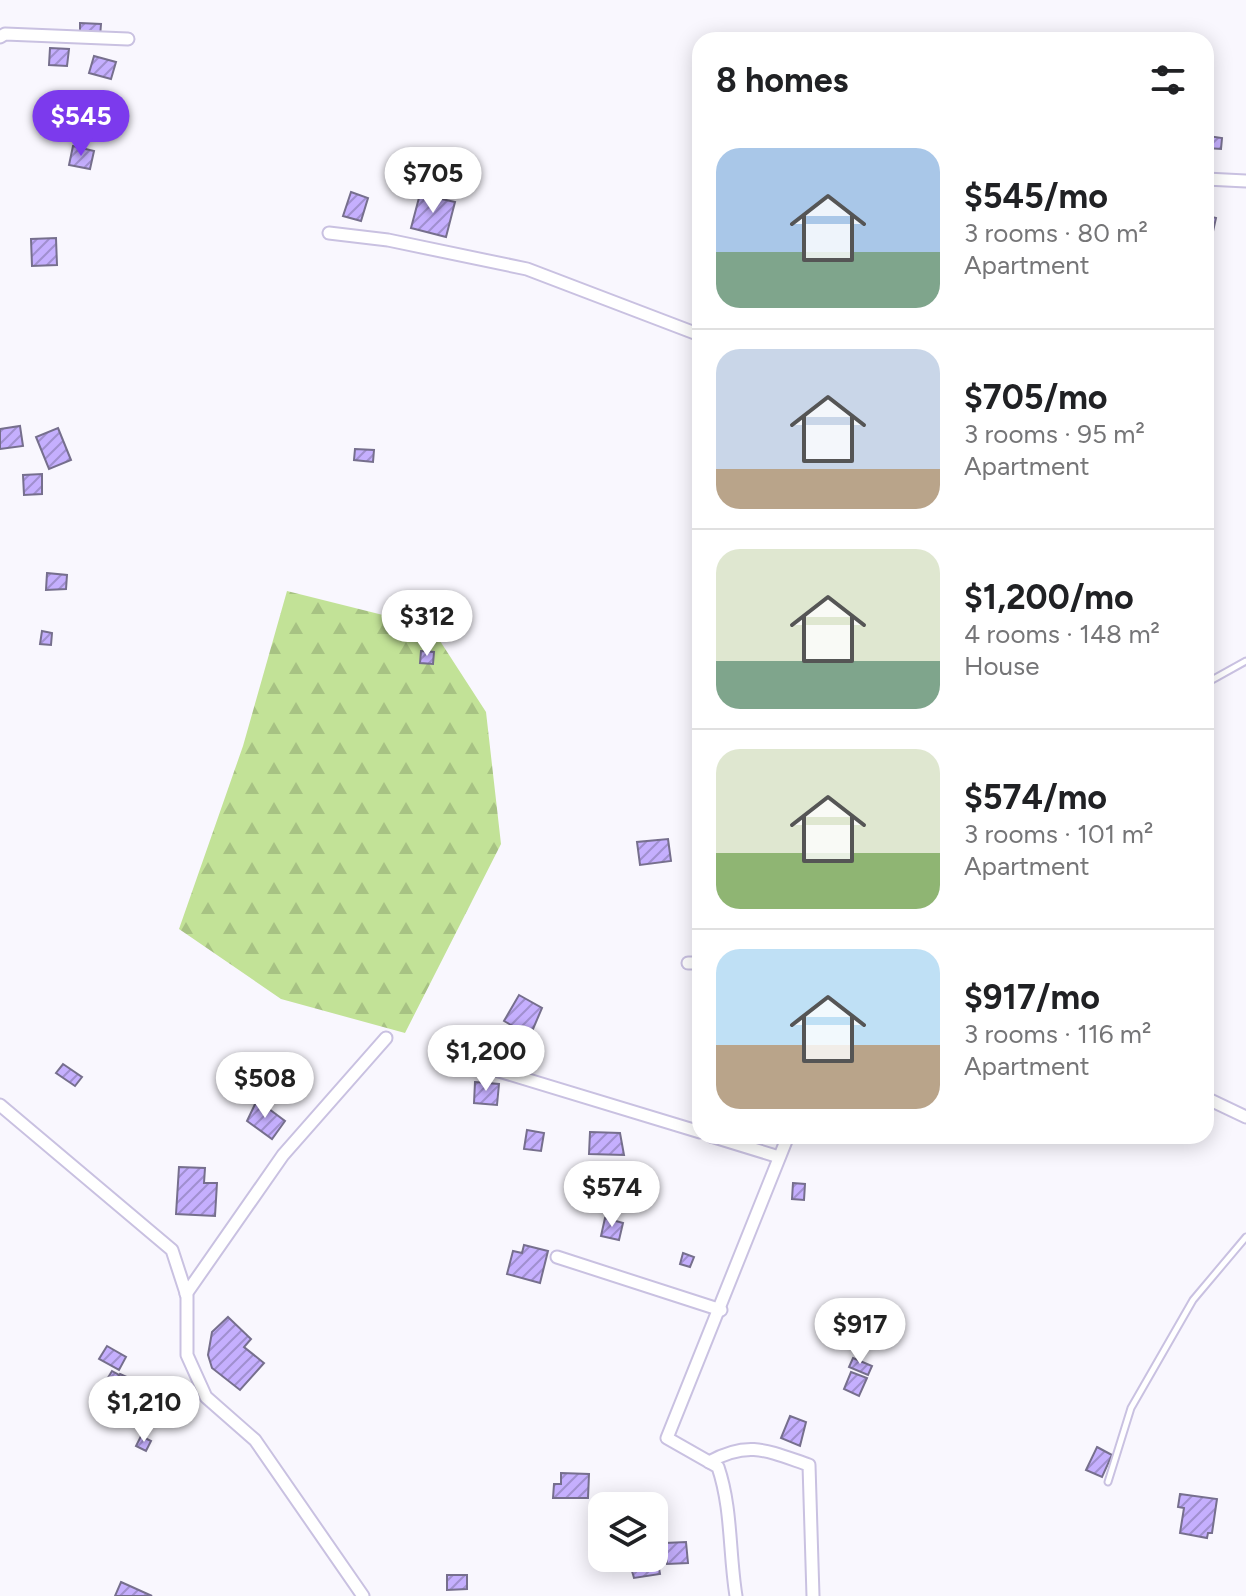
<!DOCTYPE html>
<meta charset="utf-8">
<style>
body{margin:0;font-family:Figtree,sans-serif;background:#f6f6f6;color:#202124;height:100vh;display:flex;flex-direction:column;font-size:30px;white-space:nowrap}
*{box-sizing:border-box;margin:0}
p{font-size:26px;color:#757577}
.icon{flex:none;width:44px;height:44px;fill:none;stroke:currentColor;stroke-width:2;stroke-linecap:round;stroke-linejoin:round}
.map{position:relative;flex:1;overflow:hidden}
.side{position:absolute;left:692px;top:32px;width:522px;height:1112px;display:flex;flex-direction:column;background:#fff;border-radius:24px;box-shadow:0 4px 20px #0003}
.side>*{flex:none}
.controls{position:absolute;left:588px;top:1492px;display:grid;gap:16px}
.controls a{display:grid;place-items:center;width:80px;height:80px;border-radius:16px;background:#fff;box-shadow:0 4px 20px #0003;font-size:40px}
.price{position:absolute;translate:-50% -68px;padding:0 18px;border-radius:28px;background:#fff;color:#222;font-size:26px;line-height:52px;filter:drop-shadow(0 2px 4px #0008)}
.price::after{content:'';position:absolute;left:50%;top:48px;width:24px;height:18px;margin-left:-12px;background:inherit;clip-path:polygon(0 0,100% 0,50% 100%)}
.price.on{background:#7c3aed;color:#fff}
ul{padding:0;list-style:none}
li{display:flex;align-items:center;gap:24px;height:200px;padding:0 24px}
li+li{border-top:2px solid #e0e0e0}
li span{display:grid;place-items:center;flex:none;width:224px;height:160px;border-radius:24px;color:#555}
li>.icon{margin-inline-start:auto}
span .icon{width:96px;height:96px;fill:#fffc;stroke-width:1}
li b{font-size:34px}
h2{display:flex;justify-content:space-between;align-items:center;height:96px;padding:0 24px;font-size:34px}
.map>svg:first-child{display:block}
.forest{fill:url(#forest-firs)}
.building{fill:url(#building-hatch);stroke:#766f8d;stroke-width:2}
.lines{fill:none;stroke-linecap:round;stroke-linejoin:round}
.lane-casing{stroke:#c9c1e1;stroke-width:9}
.street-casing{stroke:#c9c1e1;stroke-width:15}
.lane{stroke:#fff;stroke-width:5}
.street{stroke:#fff;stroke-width:11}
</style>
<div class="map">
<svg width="1246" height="1596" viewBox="0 0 1246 1596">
<defs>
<pattern id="forest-firs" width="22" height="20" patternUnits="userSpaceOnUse" patternTransform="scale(2)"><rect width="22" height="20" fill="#c2e297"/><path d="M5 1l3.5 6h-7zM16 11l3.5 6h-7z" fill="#a7c283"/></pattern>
<pattern id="building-hatch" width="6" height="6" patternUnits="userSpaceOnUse" patternTransform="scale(2)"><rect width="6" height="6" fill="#c5affe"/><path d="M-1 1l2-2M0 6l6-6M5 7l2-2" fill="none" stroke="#a08fcf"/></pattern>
</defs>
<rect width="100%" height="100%" fill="#f9f7fe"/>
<polygon class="forest" points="287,591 431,627 486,712 501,844 405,1033 281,999 179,929 243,746"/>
<g class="building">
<polygon points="80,23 101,24 100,37 80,35"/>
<polygon points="50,48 69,49 67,66 49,65"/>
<polygon points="94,56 116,62 111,79 89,73"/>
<polygon points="1208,136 1222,138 1221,149 1207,148"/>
<polygon points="73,146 94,151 90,169 69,165"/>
<polygon points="351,192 368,198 361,221 343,216"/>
<polygon points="420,194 455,202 446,237 411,228"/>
<polygon points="1208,216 1216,218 1212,236 1206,234"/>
<polygon points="56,238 57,265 32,266 31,239"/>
<polygon points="20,426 23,446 0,449 0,429"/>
<polygon points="58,428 71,460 49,469 36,437"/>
<polygon points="355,449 374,450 373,462 354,460"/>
<polygon points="42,474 42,494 24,495 23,475"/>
<polygon points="47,573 67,575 66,589 46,590"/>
<polygon points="42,631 52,633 51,645 40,644"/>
<polygon points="421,651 434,652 433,664 420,663"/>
<polygon points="668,839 671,861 640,865 637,842"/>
<polygon points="519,995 542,1008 530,1036 504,1021"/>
<polygon points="63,1064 82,1077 75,1086 56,1073"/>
<polygon points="475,1082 499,1084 497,1105 474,1103"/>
<polygon points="257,1100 285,1121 272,1139 247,1121"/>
<polygon points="527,1130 544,1133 541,1151 524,1149"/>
<polygon points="590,1132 620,1133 624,1155 589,1154"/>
<polygon points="179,1167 205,1168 204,1183 217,1183 215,1216 176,1214"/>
<polygon points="793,1183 805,1184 804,1200 792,1199"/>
<polygon points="605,1218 623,1223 619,1240 601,1236"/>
<polygon points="524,1245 548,1251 540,1283 507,1274 513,1251 522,1253"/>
<polygon points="683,1253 694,1257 690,1267 680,1264"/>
<polygon points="228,1317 251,1339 244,1347 264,1363 240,1390 212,1368 208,1355 212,1332"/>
<polygon points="107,1346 126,1357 119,1370 99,1359"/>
<polygon points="853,1358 872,1366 868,1375 849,1367"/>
<polygon points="112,1371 119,1375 110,1391 103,1386"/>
<polygon points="851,1372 867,1378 859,1396 844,1389"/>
<polygon points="120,1374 184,1403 174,1424 111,1394"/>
<polygon points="790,1416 806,1422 800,1446 781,1438"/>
<polygon points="141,1436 151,1441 146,1451 136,1446"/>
<polygon points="1097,1447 1112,1455 1102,1477 1086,1470"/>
<polygon points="561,1473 589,1474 588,1498 553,1498 554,1484 561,1484"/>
<polygon points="1180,1494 1217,1499 1212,1533 1208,1533 1207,1538 1180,1533 1184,1508 1178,1507"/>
<polygon points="686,1542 688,1563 667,1564 665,1543"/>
<polygon points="659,1568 660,1574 634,1578 632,1571"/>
<polygon points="447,1575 467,1575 467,1589 447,1590"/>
<polygon points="121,1582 152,1596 115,1596"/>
</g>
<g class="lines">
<defs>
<g id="lane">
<polyline points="1210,681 1246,661"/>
<polyline points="1108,1482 1131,1408 1193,1300 1246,1237"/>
</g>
<g id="street">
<polyline points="0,37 5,34 128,39"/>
<polyline points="1206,179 1246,181"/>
<polyline points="329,233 388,240 527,269 700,335"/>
<polyline points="688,963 700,963"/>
<polyline points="489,1068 700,1132"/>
<polyline points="1206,1098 1246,1117"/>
<polyline points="0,1105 172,1250 187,1296 187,1355 206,1397 255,1440 363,1596"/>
<polyline points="711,1136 779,1157"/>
<polyline points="557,1257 721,1310"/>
<polyline points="186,1294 283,1155 386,1038"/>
<path d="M709 1462C749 1440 768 1451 809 1465L813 1596"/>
<path d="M736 1596C729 1553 732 1508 718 1467L667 1438 788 1136"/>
</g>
</defs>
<use href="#lane" class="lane-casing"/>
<use href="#street" class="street-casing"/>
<use href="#lane" class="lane"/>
<use href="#street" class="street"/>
</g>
</svg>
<div class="controls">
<a><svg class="icon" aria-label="layers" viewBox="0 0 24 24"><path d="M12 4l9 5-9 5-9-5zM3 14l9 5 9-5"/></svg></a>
</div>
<b class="price on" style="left:81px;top:158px">$545</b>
<b class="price" style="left:433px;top:215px">$705</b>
<b class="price" style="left:427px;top:658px">$312</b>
<b class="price" style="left:486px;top:1093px">$1,200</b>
<b class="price" style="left:265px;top:1120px">$508</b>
<b class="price" style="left:612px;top:1229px">$574</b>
<b class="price" style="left:860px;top:1366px">$917</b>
<b class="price" style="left:144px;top:1444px">$1,210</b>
<section class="side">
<h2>8 homes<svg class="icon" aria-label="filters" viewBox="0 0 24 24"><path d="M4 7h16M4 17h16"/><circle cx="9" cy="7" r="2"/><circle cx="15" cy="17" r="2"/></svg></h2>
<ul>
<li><span style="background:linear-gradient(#a9c7e8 65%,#7fa58c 0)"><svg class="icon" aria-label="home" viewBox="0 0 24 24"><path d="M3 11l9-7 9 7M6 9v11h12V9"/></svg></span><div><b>$545/mo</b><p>3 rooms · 80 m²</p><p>Apartment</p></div></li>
<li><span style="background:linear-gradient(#c9d6e8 75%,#b9a48a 0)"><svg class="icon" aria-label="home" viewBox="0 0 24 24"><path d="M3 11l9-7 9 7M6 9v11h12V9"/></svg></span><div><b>$705/mo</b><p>3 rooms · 95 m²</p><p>Apartment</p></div></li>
<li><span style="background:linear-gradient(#dfe7d0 70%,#7fa58c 0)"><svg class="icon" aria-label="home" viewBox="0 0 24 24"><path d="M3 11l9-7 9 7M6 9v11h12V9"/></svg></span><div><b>$1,200/mo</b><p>4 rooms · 148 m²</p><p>House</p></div></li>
<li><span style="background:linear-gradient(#dfe7d0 65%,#8fb573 0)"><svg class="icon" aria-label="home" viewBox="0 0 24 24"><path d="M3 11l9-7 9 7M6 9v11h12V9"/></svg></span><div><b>$574/mo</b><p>3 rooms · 101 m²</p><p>Apartment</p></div></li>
<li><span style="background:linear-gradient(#bfe0f5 60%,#b9a48a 0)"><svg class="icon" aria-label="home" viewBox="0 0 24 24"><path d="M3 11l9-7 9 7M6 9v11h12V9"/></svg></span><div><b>$917/mo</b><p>3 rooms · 116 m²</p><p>Apartment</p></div></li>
</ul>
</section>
</div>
